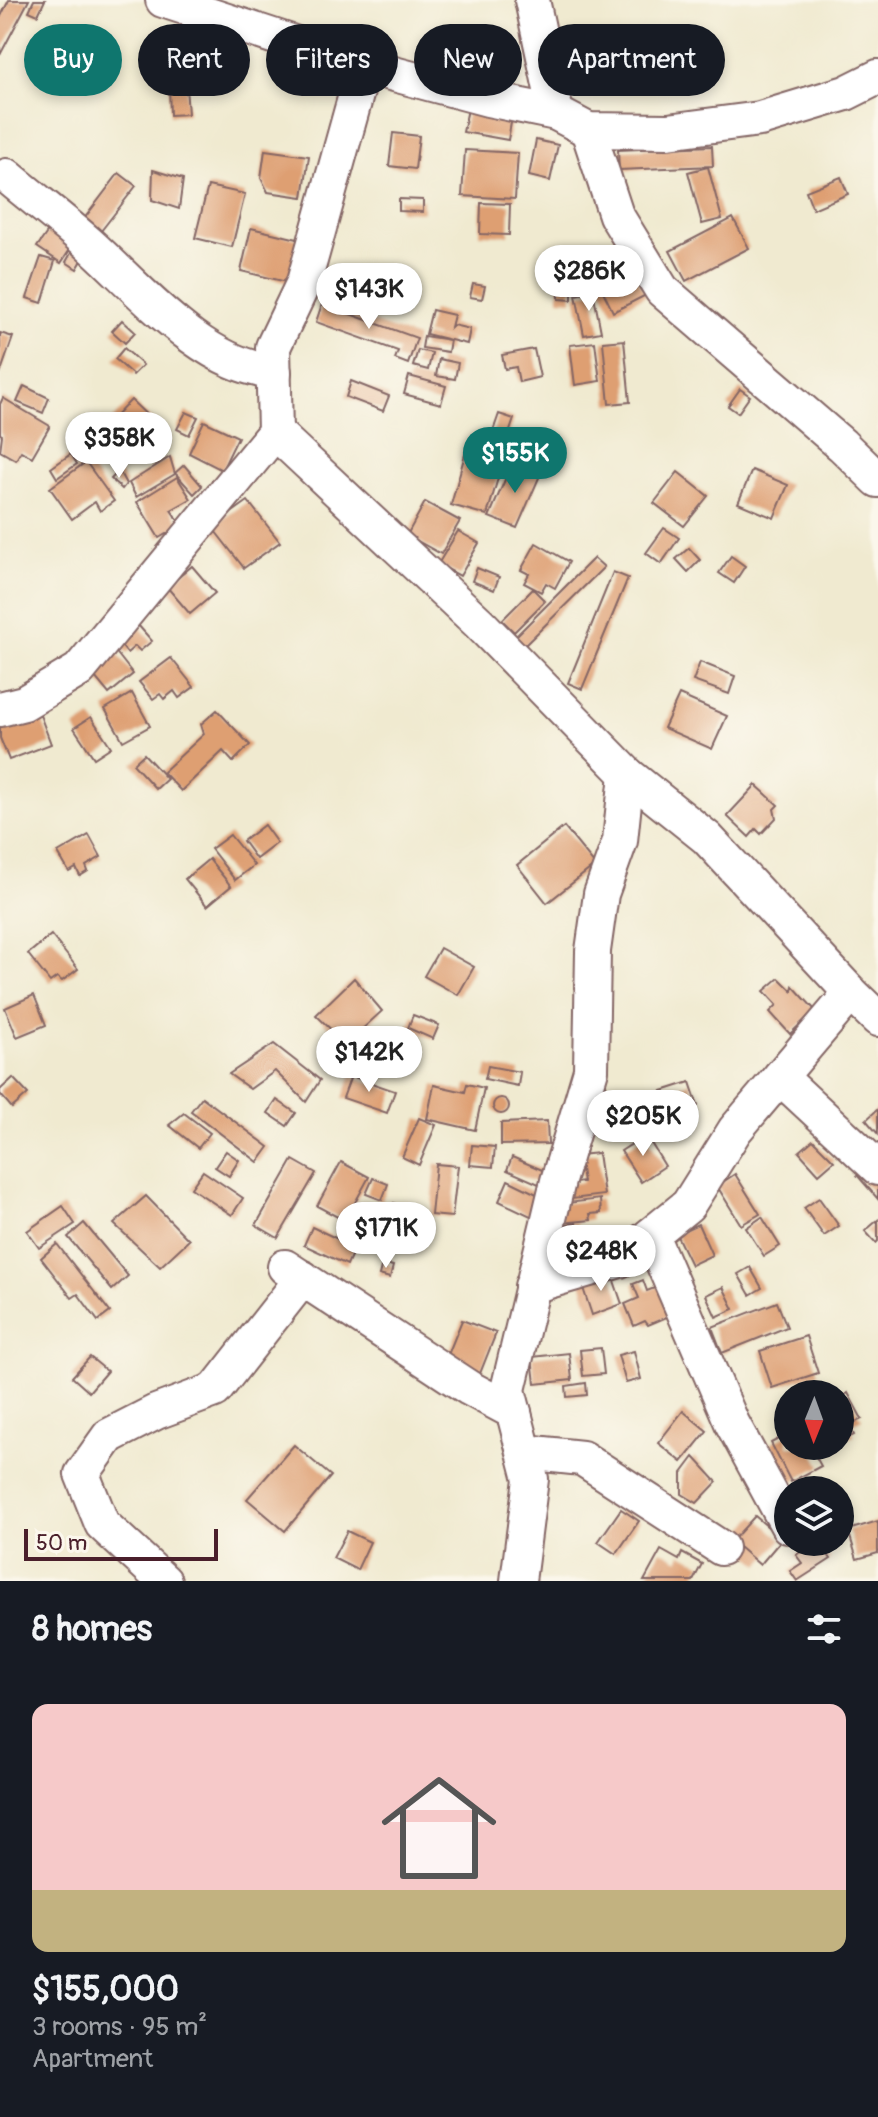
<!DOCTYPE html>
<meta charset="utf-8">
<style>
body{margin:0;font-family:Pangolin,sans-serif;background:#242831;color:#f1f3f6;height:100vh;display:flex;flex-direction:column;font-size:30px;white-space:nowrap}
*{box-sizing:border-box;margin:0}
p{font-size:26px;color:#9ea1a6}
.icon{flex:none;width:44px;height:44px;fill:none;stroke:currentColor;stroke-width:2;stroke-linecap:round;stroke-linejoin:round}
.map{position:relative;height:1581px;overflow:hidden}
.panel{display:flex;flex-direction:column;background:#171b24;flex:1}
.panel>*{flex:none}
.hud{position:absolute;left:24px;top:24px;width:830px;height:72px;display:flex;gap:16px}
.needle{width:52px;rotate:181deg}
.fabs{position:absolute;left:774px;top:1380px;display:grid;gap:16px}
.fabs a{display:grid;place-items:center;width:80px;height:80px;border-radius:50%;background:#171b24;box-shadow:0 4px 12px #0003;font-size:40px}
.scale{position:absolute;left:24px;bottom:20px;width:194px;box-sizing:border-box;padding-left:8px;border:4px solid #4a1f2b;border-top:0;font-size:22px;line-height:28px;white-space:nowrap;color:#4a1f2b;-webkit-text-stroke:6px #fbf7ec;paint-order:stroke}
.price{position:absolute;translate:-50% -68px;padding:0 18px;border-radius:28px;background:#fff;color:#222;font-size:26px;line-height:52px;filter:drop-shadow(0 2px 4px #0008)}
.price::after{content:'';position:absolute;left:50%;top:48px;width:24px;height:18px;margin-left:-12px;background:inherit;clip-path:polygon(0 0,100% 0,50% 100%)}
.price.selected{background:#0f766e;color:#fff}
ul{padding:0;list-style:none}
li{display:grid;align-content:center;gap:16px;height:424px;padding:0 32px}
li span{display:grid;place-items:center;height:248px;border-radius:16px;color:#555}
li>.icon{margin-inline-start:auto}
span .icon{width:144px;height:144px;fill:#fffc;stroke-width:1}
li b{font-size:34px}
h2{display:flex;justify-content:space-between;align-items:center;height:96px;padding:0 32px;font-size:34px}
.chip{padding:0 28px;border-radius:36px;background:#171b24;box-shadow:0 4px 12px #0003;font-size:28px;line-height:72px}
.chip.selected{background:#0f766e;color:#fff}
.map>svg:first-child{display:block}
.building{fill:#de9f72}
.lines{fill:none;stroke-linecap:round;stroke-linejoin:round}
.minor-casing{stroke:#846665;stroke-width:38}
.minor{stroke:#fff;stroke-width:34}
</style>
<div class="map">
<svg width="878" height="1581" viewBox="0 0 878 1581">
<rect width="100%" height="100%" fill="#fbf7ec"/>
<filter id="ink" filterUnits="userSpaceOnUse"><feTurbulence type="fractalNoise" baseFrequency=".0125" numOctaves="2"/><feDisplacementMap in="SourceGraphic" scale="16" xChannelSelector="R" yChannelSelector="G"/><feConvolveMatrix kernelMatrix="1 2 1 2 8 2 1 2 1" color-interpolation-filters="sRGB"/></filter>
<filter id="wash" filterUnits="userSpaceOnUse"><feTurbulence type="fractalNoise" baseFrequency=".006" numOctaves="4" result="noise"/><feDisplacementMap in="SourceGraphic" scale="32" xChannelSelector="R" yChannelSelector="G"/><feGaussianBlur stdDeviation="1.8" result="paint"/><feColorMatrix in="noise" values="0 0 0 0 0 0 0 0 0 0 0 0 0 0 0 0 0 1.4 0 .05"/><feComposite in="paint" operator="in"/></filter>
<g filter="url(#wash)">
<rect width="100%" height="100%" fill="#f0ead0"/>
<g id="blocks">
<g class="building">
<polygon points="9,0 29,0 0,55 0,18"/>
<polygon points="34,0 45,0 38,15 29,11"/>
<polygon points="48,33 77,40 71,66 42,60"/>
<polygon points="81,44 102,50 93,83 73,77"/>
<polygon points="169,86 186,86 188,114 170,115"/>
<polygon points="468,109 512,117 508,140 463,132"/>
<polygon points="393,133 419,136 415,169 389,166"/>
<polygon points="536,140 558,145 550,181 529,176"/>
<polygon points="712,146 713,166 619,170 618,150"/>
<polygon points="265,150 309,156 303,197 268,192 261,178"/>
<polygon points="465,150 518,153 515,199 462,196"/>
<polygon points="708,167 722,219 702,224 688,172"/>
<polygon points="153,170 183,179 179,209 152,200"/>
<polygon points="119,173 136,186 101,231 84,219"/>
<polygon points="841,177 848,194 813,209 806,191"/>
<polygon points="208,186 245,194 232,247 195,238"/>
<polygon points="399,199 423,200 423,212 399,211"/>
<polygon points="481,203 510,204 509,235 480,234"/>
<polygon points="733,218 749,248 686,281 670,251"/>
<polygon points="53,224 77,239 61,263 37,247"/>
<polygon points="251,228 302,240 291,283 241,271"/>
<polygon points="79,239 88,250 77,269 66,262"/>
<polygon points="41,257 55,261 42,303 27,298"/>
<polygon points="632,267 646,295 613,312 599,283"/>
<polygon points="473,284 485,286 482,299 470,297"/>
<polygon points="559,285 572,285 572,300 559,299"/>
<polygon points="593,291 601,332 584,335 576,295"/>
<polygon points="322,304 417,338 408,364 395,359 398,351 316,322"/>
<polygon points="432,310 454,315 451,327 453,325 470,329 467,344 426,334"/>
<polygon points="122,320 135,332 125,343 112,331"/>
<polygon points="0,333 13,337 0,374"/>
<polygon points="424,336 450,340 448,352 422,348"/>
<polygon points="624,340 630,402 609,404 603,342"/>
<polygon points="595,342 600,381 575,385 570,345"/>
<polygon points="124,348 143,365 133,375 115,359"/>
<polygon points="534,349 540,377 519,382 516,367 505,369 502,355"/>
<polygon points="418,350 432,353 428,370 413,366"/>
<polygon points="439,359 458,363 455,379 436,376"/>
<polygon points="409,376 446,386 441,404 404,394"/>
<polygon points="351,381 389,396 383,411 346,397"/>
<polygon points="24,386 49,398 43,413 17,402"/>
<polygon points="740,389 750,396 738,413 728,406"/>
<polygon points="3,398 50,426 32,457 21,451 16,460 0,451 2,435 0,434 0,404"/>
<polygon points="131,400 153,421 127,448 113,435 120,427 112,420"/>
<polygon points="186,412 198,417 189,435 177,429"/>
<polygon points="499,414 514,419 507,440 492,434"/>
<polygon points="204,421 238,437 222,470 189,453"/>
<polygon points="467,447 504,458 487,515 451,505"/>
<polygon points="71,454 77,464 57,478 51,468"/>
<polygon points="170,457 175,474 136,497 129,483"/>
<polygon points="513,461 541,473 517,528 489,517"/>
<polygon points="86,462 114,501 100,511 95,502 72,519 50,488"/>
<polygon points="184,465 202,486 194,494 175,473"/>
<polygon points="752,470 788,485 774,518 738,503"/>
<polygon points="119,471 126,484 122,489 111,479"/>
<polygon points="678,472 708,496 684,526 654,503"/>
<polygon points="177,477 191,499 171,510 181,525 159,538 137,502"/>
<polygon points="248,501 280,542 244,568 212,527"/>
<polygon points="425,502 460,521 441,554 407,535"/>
<polygon points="664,528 679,538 661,564 646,553"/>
<polygon points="458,531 479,543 460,576 438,564"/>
<polygon points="536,543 569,562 555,588 546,583 541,592 524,583 529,574 521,570"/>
<polygon points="689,548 700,560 688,572 676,559"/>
<polygon points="731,556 745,566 734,583 719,573"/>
<polygon points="594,558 604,567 523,647 514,638"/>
<polygon points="192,566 215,593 190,614 167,587"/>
<polygon points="477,568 499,577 494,590 472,581"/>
<polygon points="613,572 628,578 582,689 568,683"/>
<polygon points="533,589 545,601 514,632 502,620"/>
<polygon points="138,625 152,641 140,651 135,646 127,653 118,642"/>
<polygon points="115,651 133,674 109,694 90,671"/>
<polygon points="171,658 194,687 179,698 174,691 164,699 160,694 153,699 139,682"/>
<polygon points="700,662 735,676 729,694 693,681"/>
<polygon points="132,693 150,726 123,741 105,709"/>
<polygon points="679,695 727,716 712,749 664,728"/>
<polygon points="35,702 51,744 9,760 0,738 0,715"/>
<polygon points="217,710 250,745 233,762 223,751 181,791 163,772 204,734 201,724"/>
<polygon points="91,717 111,747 94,758 74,728"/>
<polygon points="144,754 167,779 156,789 133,764"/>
<polygon points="756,785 778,805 774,809 776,818 761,834 756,829 749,837 727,816"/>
<polygon points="264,825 277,843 256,859 243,841"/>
<polygon points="564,827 595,865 547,903 517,865"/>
<polygon points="89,835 101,857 86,866 88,871 80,876 76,868 69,872 58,853"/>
<polygon points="230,835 254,865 235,880 211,849"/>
<polygon points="209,859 231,886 207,906 185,879"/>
<polygon points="51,935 78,969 62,981 57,977 50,982 28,954"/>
<polygon points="440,948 474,967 458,995 424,976"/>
<polygon points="354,978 382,1011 346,1044 316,1015"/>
<polygon points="779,978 792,991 793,986 815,1010 790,1034 770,1012 777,1005 764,991"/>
<polygon points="34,995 46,1025 17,1037 5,1008"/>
<polygon points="413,1015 439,1025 433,1039 408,1028"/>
<polygon points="274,1044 320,1080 306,1102 275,1071 250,1089 229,1074"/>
<polygon points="488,1066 520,1072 518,1086 485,1079"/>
<polygon points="351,1076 395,1091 387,1113 343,1098"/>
<polygon points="13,1078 28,1094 12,1108 0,1094 0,1090"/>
<polygon points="690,1082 698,1106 671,1116 662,1091"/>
<polygon points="467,1084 484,1088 475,1130 427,1119 434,1085 465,1092"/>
<polygon points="606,1084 609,1098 591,1102 589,1088"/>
<polygon points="202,1097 269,1147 258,1162 191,1111"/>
<circle cx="501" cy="1106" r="8"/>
<polygon points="277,1100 296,1113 287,1126 268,1113"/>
<polygon points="878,1109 878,1134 866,1120"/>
<polygon points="184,1113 210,1133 198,1148 169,1125"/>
<polygon points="419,1118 436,1125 419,1165 402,1157"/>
<polygon points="547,1121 548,1144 501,1145 501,1123"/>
<polygon points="646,1135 665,1166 641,1182 621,1151"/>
<polygon points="813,1140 834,1161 819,1174 799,1152"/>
<polygon points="472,1145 495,1147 493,1167 470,1165"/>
<polygon points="226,1151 239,1160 229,1176 215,1167"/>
<polygon points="598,1153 604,1195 564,1200 562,1185 583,1182 579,1155"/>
<polygon points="512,1157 547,1172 541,1185 507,1170"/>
<polygon points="293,1160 316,1173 278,1238 256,1225"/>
<polygon points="341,1162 369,1177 345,1221 317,1206"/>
<polygon points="436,1164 458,1166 452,1217 431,1215"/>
<polygon points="866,1166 878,1179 878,1199 857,1175"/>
<polygon points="203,1171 243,1198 232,1215 191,1188"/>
<polygon points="735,1174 760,1214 741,1225 717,1186"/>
<polygon points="373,1178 388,1184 382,1200 366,1194"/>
<polygon points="508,1180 549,1200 539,1220 499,1201"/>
<polygon points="146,1196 189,1240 160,1267 114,1224"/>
<polygon points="819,1198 839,1226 824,1236 804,1208"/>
<polygon points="600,1199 601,1213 590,1214 591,1220 562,1223 559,1204"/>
<polygon points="394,1203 425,1216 414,1241 410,1239 407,1246 389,1239 395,1224 386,1221"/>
<polygon points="63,1206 75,1224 39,1248 27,1231"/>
<polygon points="762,1217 780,1246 764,1256 746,1228"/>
<polygon points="878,1220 878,1241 876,1243 865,1231"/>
<polygon points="84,1223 128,1276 112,1290 68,1237"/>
<polygon points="576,1223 580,1240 555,1247 550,1229"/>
<polygon points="698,1224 712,1255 691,1265 676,1234"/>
<polygon points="312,1227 355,1247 347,1265 304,1245"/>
<polygon points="57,1244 110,1312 98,1321 78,1294 72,1298 41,1258"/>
<polygon points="382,1263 393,1266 390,1278 379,1275"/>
<polygon points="750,1267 762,1288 750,1295 738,1274"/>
<polygon points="611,1272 622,1304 592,1315 581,1282"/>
<polygon points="643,1280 647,1291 662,1285 674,1314 648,1325 645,1321 634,1326 625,1304 639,1298 633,1284"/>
<polygon points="723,1287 734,1309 716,1317 706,1295"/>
<polygon points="777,1302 787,1327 722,1353 712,1327"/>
<polygon points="462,1320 496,1333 479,1376 445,1362"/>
<polygon points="806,1336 818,1373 772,1388 760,1351"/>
<polygon points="601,1348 604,1374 583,1376 580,1350"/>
<polygon points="634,1351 641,1379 626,1383 618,1355"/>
<polygon points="569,1353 572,1380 535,1384 532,1357"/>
<polygon points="90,1357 107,1371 89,1392 72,1377"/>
<polygon points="586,1383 587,1395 567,1397 566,1386"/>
<polygon points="848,1393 862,1419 849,1425 854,1435 840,1442 840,1398"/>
<polygon points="683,1411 707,1431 682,1462 658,1443"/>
<polygon points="788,1434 788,1446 810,1446 821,1466 791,1482 771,1443"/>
<polygon points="294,1445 331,1476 285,1531 247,1499"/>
<polygon points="694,1457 717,1482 697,1503 682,1494 682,1473"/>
<polygon points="621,1509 639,1521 616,1554 598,1542"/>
<polygon points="755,1516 782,1539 760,1565 732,1541"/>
<polygon points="878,1521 878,1553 857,1559 848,1530"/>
<polygon points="347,1531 370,1542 357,1570 333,1558"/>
<polygon points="816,1542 819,1542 831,1559 797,1581 790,1571 802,1563 796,1555"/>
<polygon points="661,1550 679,1560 682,1553 702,1564 693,1581 644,1581"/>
</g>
</g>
</g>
<g filter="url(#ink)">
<use href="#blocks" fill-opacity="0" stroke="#846665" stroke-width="2"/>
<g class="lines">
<defs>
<g id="minor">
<polyline points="163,0 364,66 488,99 556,113 588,130 668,131 760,119 846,93 878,77"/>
<polyline points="532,0 556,113"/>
<polyline points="588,130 616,215 662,290 842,445 878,480"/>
<path d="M7 176C33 198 61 219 87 242 139 288 201 365 274 372"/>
<polyline points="275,432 479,623 627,774 707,838 851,993 878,1019"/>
<polyline points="0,709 24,703 79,670 275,432 273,347 304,282 364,66"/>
<polyline points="780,1077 878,1168"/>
<polyline points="651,1235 732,1423 788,1526"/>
<polyline points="285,1267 469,1388 514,1412"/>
<polyline points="532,1286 620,1260 688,1205 735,1130 851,993"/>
<polyline points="525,1452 582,1458 721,1548"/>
<polyline points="164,1581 102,1524 82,1474 109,1436 156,1412 215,1390 303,1278"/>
<polyline points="518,1581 531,1479 508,1390 558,1181 591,1070 593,951 601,894 620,841 627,774"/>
</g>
</defs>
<use href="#minor" class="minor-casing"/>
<use href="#minor" class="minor"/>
</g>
</g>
</svg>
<div class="fabs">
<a><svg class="needle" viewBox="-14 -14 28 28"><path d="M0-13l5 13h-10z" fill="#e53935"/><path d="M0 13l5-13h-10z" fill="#9ea1a6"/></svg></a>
<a><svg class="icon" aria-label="layers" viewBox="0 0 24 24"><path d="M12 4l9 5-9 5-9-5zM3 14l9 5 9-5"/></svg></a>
</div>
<div class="scale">50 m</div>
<b class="price" style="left:589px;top:313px">$286K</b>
<b class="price" style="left:369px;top:331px">$143K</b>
<b class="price" style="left:119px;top:480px">$358K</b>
<b class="price selected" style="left:515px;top:495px">$155K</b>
<b class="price" style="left:369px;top:1094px">$142K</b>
<b class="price" style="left:643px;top:1158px">$205K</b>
<b class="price" style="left:386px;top:1270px">$171K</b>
<b class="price" style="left:601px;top:1293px">$248K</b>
<div class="hud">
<a class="chip selected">Buy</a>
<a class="chip">Rent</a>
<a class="chip">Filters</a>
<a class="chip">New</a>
<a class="chip">Apartment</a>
</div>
</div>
<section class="panel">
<h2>8 homes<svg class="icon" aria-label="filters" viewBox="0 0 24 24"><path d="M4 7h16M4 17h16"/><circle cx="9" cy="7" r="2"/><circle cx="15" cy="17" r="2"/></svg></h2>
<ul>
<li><span style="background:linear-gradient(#f6c9c9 75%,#c2b280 0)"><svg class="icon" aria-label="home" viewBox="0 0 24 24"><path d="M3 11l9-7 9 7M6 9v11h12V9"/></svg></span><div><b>$155,000</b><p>3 rooms · 95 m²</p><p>Apartment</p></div></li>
</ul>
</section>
